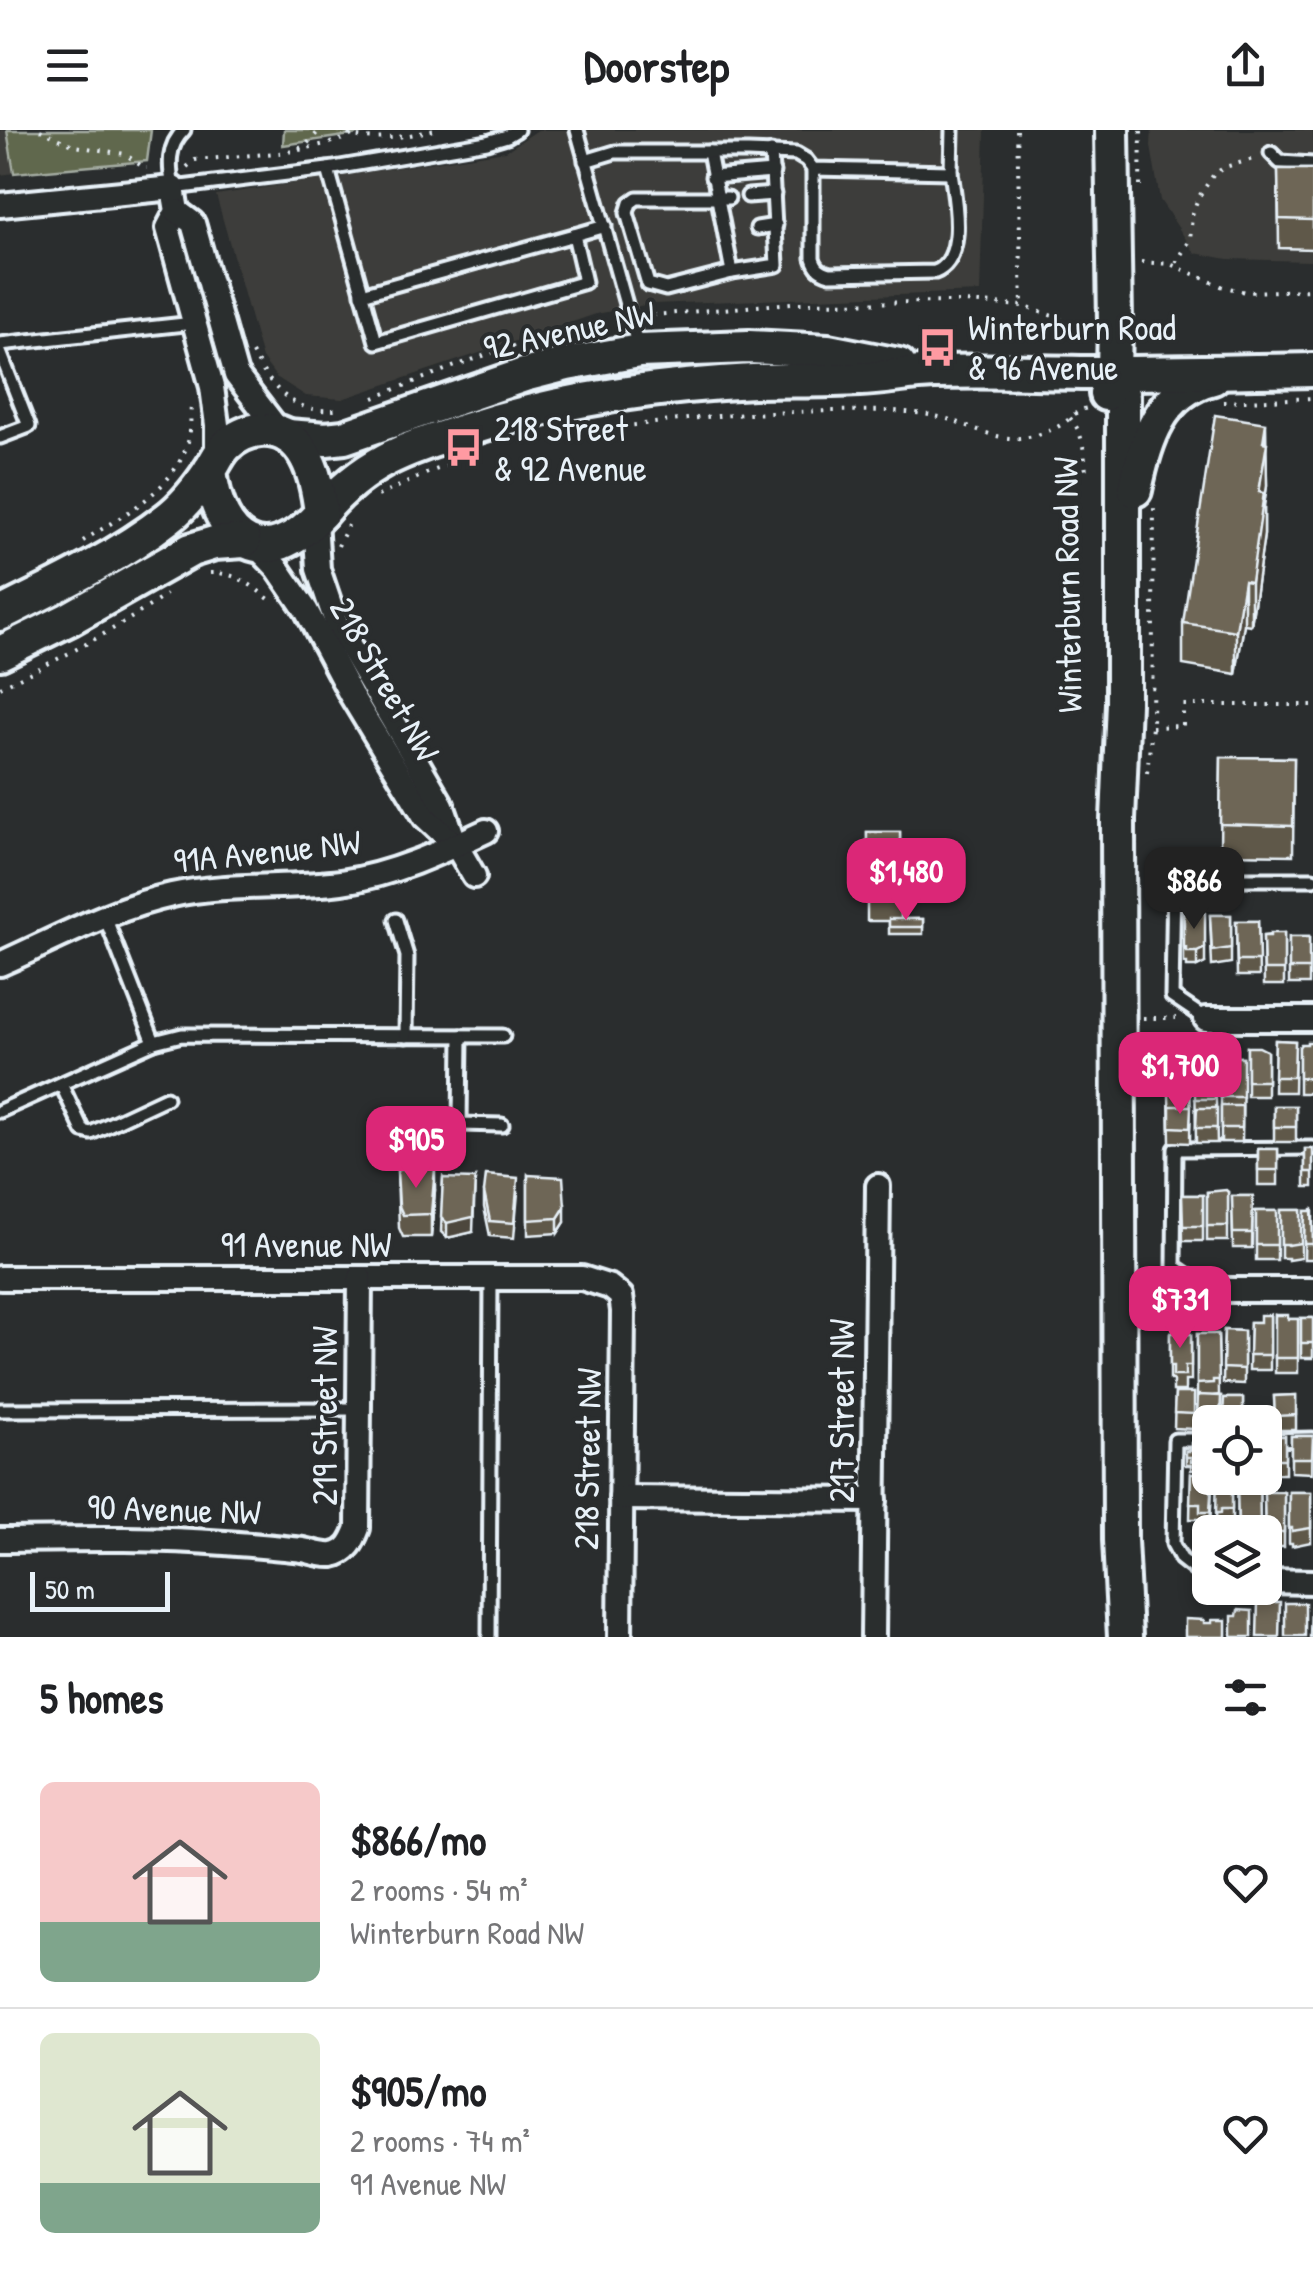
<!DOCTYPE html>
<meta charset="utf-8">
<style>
body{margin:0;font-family:"Patrick Hand",sans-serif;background:#f6f6f6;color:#202124;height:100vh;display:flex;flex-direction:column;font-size:38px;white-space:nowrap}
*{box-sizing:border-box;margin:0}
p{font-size:32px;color:#757577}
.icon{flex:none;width:55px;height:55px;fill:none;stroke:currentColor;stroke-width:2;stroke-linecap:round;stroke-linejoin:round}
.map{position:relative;height:1507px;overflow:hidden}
.panel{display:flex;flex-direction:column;background:#fff;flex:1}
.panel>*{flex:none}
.buttons{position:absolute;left:1192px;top:1275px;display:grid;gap:20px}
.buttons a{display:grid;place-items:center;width:90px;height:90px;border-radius:15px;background:#fff;box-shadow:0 5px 15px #0003;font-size:50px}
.scale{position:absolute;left:30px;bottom:25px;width:140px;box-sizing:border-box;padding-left:10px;border:5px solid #e8f1f8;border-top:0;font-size:28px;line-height:35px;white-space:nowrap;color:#e8f1f8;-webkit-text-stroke:8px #2a2d2e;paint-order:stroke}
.price{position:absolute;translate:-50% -85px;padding:0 22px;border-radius:20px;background:#db2777;color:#fff;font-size:32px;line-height:65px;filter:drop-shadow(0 2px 5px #0008)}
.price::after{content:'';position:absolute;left:50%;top:60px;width:30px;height:22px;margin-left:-15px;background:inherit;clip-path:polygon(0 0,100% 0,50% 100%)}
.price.current{background:#222;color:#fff}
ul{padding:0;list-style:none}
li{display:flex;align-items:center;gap:30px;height:250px;padding:0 40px}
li+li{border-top:2px solid #e0e0e0}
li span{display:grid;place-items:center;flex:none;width:280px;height:200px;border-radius:15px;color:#555}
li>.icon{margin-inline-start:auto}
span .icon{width:120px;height:120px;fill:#fffc;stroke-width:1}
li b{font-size:42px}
h2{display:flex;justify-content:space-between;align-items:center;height:120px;padding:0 40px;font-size:42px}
header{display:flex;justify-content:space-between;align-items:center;height:130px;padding:0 40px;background:#fff;font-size:45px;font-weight:800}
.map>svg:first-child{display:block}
.built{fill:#3e3e3a}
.green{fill:#61674d;stroke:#a4aca2;stroke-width:2.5}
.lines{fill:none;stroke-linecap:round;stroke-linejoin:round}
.lane-casing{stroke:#e8f1f8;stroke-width:19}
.street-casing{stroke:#e8f1f8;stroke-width:30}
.secondary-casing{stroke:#e8f1f8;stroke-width:40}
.path{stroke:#e8f1f8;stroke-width:4;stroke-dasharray:2.5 8;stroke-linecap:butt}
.lane{stroke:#2a2d2e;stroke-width:11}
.street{stroke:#2a2d2e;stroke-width:22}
.secondary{stroke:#2a2d2e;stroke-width:32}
.wall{fill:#5f584a;stroke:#e8f1f8;stroke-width:2.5}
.shaded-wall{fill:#4d473c;stroke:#e8f1f8;stroke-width:2.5}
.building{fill:#6e6656;stroke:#e8f1f8;stroke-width:2.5}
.labels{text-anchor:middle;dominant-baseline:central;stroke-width:8;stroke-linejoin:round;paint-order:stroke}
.poi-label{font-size:35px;fill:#e8f1f8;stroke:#2a2d2e;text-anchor:start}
.street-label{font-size:35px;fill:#e8f1f8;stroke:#2a2d2e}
</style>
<header><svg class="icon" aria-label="menu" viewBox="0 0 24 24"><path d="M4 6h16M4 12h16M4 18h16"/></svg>Doorstep<svg class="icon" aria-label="share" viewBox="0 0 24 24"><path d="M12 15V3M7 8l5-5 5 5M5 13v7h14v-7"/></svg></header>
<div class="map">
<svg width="1313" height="1507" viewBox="0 0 1313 1507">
<rect width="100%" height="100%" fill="#2a2d2e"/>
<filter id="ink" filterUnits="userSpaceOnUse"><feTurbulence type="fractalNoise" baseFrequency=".01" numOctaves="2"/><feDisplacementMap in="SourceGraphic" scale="20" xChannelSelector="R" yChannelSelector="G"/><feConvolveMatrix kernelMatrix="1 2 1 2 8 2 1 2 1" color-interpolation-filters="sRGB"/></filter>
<g filter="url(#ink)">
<g class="built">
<polygon points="0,0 7,0 14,43 0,45"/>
<polygon points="538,0 985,0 980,162 650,174 596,184 342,269 306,266 276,247 262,228 216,65 506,21"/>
<polygon points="1152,0 1313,0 1313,131 1228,129 1195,123 1160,70 1151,16"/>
</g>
<g class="green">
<polygon points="7,0 151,0 147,31 14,43"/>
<polygon points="284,0 385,0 283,15"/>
</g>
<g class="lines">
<defs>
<g id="lane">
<path d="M184 0C167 16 169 36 173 58L328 39 487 12 507 6 517 0"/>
<polyline points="577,0 638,217"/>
<polyline points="709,22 732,142 777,135 771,22"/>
<polyline points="1271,23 1280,32 1313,34"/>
<polyline points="585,31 615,22 748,22 796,24 806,30 813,39 951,42 952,0"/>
<polyline points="328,39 376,212 585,152 574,105 605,96"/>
<path d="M813 39V128C816 138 820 141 830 144L935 142C967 130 955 70 951 42"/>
<polyline points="712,47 773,42"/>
<polyline points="748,66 774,64"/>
<polyline points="728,68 637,68 630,73 627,83 648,154 666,159 732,142"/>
<polyline points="757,98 776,95"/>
<polyline points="362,164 574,105"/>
<polyline points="0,214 194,193"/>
<polyline points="0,222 29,296 0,307"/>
<polyline points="105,787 154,912 182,905 503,906"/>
<polyline points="396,790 407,826 406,906"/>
<polyline points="1206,889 1172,866 1174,749 1313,749"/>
<polyline points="461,906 460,994 502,995"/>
<polyline points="61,954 83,1001 91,1003 166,968"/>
<polyline points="0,981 154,912"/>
<polyline points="1209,1160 1174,1136 1175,1019 1313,1018"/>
<polyline points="0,1280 359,1279"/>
<polyline points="1265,1310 1313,1309"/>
<polyline points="1209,1451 1181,1429 1173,1414 1175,1310 1210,1310"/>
<polyline points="489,1507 491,1149"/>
</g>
<g id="street">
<polyline points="0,75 173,58 177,81 168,98 212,257 217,295 217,327"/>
<polyline points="177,81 193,93 236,245 279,301"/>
<polyline points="315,390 318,439 337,495 442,675 456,715 474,746"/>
<polyline points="256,416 278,439 306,480 351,565 425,687 453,713"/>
<path d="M0 834C56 809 112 778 172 765 227 753 284 759 341 752 392 745 439 723 486 701"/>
<polyline points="1206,889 1313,889"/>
<polyline points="0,1148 582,1148 610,1157 621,1166 623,1181 620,1507"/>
<polyline points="1209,1160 1313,1160"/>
<polyline points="621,1368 875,1370"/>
<path d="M0 1410C75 1409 150 1407 225 1413 251 1415 277 1417 303 1420 313 1422 323 1426 333 1425 348 1422 353 1411 358 1398L360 1148"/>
<polyline points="1209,1451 1210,1451"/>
<polyline points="1265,1451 1313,1452"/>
<polyline points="873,1507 878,1056"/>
</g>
<g id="secondary">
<polyline points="1114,243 1123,267 1123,573 1118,690 1120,1410 1125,1507"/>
<polyline points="1106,264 1114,243 1115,192 1112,0"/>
<polyline points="287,306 326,309 344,307 524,245 567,234 639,221 749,217 828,221 899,235"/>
<path d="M1135 360C1145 310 1160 261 1213 248"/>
<path d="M321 383C366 330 406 319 469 299 561 269 657 256 753 251 788 250 823 251 859 249 884 248 909 243 934 242 992 240 1050 243 1108 243 1177 243 1245 241 1313 240"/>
<path d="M0 484C57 456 118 427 168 388 184 376 198 358 209 342 215 333 219 323 226 316 235 307 248 301 260 300 306 297 317 348 321 383 266 445 218 413 210 340"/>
<polyline points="0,523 69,489 191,420 214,413 244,411"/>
</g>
</defs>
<use href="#lane" class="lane-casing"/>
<use href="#street" class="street-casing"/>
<use href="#secondary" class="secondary-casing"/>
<g class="path">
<polyline points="40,0 75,16 125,24 144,38 147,38"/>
<path d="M338 0C369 16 403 6 435 0"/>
<polyline points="1017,0 1022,175"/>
<polyline points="299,20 338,11 364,0"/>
<polyline points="187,37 195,30 289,22 305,16 320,0"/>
<polyline points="1140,56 1141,0"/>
<polyline points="1141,132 1170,134 1221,156 1245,162 1313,160"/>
<polyline points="1176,133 1190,110 1192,85 1198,68 1214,44 1225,37 1257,28"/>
<polyline points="642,186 792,173 965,172 1022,176 1065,190 1077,199 1091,196"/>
<path d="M252 223C274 262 296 286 342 279"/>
<path d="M374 268C453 236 534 204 617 190"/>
<polyline points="1223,272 1313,268"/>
<path d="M1070 288C1084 304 1084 322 1086 342"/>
<path d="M581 298C627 298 672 290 718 286 776 282 835 280 893 281 913 282 936 285 954 291 976 298 996 310 1020 308 1036 307 1056 300 1069 289 1076 283 1078 280 1088 278"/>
<polyline points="378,366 432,341 484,323"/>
<path d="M83 411C124 384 176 360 189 308 191 298 190 287 191 276H193"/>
<polyline points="338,416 349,393"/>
<path d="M210 443C235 442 250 454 269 469L271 467"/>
<path d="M0 557C58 530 114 501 166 465"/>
<polyline points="1152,597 1183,596 1183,575 1313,575"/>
<polyline points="1147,643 1152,597 1154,377"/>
<polyline points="1143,888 1176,888"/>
</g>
<use href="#lane" class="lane"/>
<use href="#street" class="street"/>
<use href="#secondary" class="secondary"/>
</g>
<g class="wall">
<polygon points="1278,39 1313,39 1313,119 1279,118"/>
<polygon points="1266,313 1267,356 1264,375 1264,405 1251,495 1244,494 1236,544 1183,535 1183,493"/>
<polygon points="1221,627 1294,628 1293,725 1220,724"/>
<polygon points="867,702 900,702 901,789 923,789 923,804 889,804 889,791 867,791"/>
<polygon points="1184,783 1205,833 1197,837 1187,837 1187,833 1184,833"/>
<polygon points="1210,785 1231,785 1231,833 1212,836"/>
<polygon points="1236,791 1258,791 1259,846 1237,846"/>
<polygon points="1284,803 1284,855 1264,855 1263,806"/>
<rect x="1289" y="807" width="20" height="47"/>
<polygon points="1275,910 1295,911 1294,962 1274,962"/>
<polygon points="1313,912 1313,963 1299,963 1299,917"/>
<polygon points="1247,917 1267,921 1267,966 1247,966"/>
<polygon points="1191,926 1190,1013 1170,1012 1169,964"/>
<polygon points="1221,927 1243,927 1242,1012 1221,1012"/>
<polygon points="1215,929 1217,1013 1196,1013 1195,931"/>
<rect x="1274" y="976" width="22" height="36"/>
<rect x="1258" y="1019" width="20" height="36"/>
<rect x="1305" y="1019" width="8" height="38"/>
<polygon points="397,1040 435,1060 431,1107 403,1107 399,1098"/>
<polygon points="528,1045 565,1092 558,1103 528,1105"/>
<polygon points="443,1048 473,1102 447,1108 441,1102"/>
<polygon points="484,1062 518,1062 514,1108 490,1106 484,1077"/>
<rect x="1207" y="1062" width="21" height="49"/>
<polygon points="1182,1065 1203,1065 1203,1111 1183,1111"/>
<polygon points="1232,1066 1253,1066 1252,1118 1233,1118"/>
<polygon points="1313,1078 1313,1129 1304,1129 1305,1081 1312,1081"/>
<polygon points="1281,1080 1301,1080 1301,1128 1288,1130 1288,1128 1281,1128"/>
<rect x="1256" y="1081" width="21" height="49"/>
<polygon points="1270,1185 1270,1240 1249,1240 1250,1192 1260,1192"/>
<polygon points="1275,1185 1288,1189 1298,1189 1298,1243 1275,1243"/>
<rect x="1301" y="1188" width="12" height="40"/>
<polygon points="1224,1200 1244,1201 1244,1254 1223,1253"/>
<polygon points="1170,1203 1191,1204 1191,1251 1185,1251 1185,1261 1173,1261 1173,1250 1170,1250"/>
<polygon points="1197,1204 1218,1204 1219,1265 1213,1266 1221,1266 1221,1292 1210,1292 1210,1304 1197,1304"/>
<polygon points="1175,1263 1194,1263 1194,1299 1174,1298"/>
<polygon points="1296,1265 1296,1300 1275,1300 1274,1266"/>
<polygon points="1224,1268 1243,1268 1243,1292 1223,1292"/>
<rect x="1265" y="1306" width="20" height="38"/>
<polygon points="1291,1306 1313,1306 1312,1343 1291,1342"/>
<polygon points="1209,1313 1210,1339 1191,1340 1191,1335 1186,1335 1186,1321 1191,1320"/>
<polygon points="1191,1344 1212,1359 1210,1397 1200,1397 1200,1389 1190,1389"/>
<polygon points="1217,1348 1232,1348 1232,1394 1221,1394 1221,1397 1216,1397"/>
<polygon points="1259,1348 1260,1402 1238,1402 1237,1349"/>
<polygon points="1264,1362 1284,1362 1284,1417 1265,1417"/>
<polygon points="1289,1362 1311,1362 1311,1412 1292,1416 1292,1413 1289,1413"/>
</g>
<g class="shaded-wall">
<polygon points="1266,293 1267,356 1264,375 1264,405 1251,495 1251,452"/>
<polygon points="1244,451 1244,494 1236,544 1236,501"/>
<polygon points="1205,818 1205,833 1197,837 1197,822"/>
<polygon points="435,1038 435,1060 431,1107 431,1084"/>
<polygon points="475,1049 473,1102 447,1108 447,1093"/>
<polygon points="565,1077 565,1092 558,1103 558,1088"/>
</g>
<g class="building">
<polygon points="1278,39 1313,39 1313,90 1279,89"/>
<polygon points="1215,285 1266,293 1263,312 1267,313 1259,362 1264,363 1251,452 1244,451 1236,501 1183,493"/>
<polygon points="1221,627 1294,628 1293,696 1220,694"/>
<polygon points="867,702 900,702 900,726 895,726 895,745 901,745 901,769 867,769"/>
<polygon points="1184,783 1205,783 1205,818 1197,822 1187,822 1187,818 1184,818"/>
<polygon points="1210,785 1231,785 1231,818 1212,821"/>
<rect x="889" y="789" width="34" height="8"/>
<polygon points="1236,791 1258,791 1259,831 1237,831"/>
<polygon points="1270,803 1284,803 1284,840 1264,840 1263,806 1270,806"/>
<rect x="1289" y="807" width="20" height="32"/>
<polygon points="1275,910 1295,911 1294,947 1274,947"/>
<polygon points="1307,912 1313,912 1313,948 1299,948 1299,917 1301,914 1307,914"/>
<polygon points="1247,917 1259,917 1267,921 1267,951 1247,951"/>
<polygon points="1171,926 1191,926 1190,963 1169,964"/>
<polygon points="1221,927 1243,927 1243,967 1220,967"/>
<polygon points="1215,929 1215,969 1195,969 1195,931"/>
<polygon points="1170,976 1191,976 1190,998 1170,997"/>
<rect x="1221" y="976" width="21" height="22"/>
<rect x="1274" y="976" width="22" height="21"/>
<polygon points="1197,978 1217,978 1217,998 1196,998"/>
<rect x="1258" y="1019" width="20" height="21"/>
<rect x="1305" y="1019" width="8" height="23"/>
<polygon points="435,1038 431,1084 403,1085 399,1076 397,1040"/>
<polygon points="486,1045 518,1048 514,1093 490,1091 484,1062"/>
<polygon points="528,1045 563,1047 565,1077 558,1088 528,1090"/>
<polygon points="443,1048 475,1049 473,1087 447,1093 441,1087"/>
<polygon points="1226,1060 1228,1062 1228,1096 1207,1096 1207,1062"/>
<polygon points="1182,1065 1203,1065 1203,1096 1183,1096"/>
<polygon points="1232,1066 1253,1066 1252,1103 1233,1103"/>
<polygon points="1312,1078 1313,1114 1304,1114 1305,1081 1312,1081"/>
<polygon points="1281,1080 1301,1080 1301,1113 1288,1115 1288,1114 1281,1114"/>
<rect x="1256" y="1081" width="21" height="34"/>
<polygon points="1260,1185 1270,1185 1270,1225 1249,1225 1250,1192 1260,1192"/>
<polygon points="1275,1185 1288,1185 1288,1189 1298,1189 1298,1228 1275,1228"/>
<rect x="1301" y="1188" width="12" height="25"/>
<polygon points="1173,1196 1181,1196 1181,1204 1191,1204 1191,1236 1185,1236 1185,1246 1173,1246 1173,1236 1170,1236 1170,1203 1173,1203"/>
<polygon points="1224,1200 1244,1201 1244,1239 1223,1238"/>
<polygon points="1197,1204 1218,1204 1219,1250 1213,1250 1213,1253 1197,1254"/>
<polygon points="1175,1263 1194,1263 1194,1284 1174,1283"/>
<polygon points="1198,1265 1221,1266 1220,1290 1197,1289"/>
<polygon points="1296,1265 1296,1285 1275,1286 1274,1266"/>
<polygon points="1224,1268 1243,1268 1243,1289 1223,1288"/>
<rect x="1265" y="1306" width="20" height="23"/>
<polygon points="1291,1306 1313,1306 1312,1328 1291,1328"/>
<polygon points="1191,1313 1209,1313 1210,1331 1191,1332 1191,1327 1186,1327 1186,1321 1191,1321"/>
<polygon points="1191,1344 1210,1344 1210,1348 1212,1348 1210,1382 1200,1382 1200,1374 1190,1374"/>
<polygon points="1217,1348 1232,1348 1232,1379 1221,1379 1221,1383 1216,1383"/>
<polygon points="1259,1348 1260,1396 1238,1394 1237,1349"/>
<polygon points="1264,1362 1284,1362 1284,1402 1265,1402"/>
<polygon points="1289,1362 1311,1362 1311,1398 1292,1401 1292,1398 1289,1398"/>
<polygon points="1258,1472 1280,1472 1279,1507 1257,1507"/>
<rect x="1285" y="1473" width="20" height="33"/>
<polygon points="1311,1477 1313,1477 1313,1507 1310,1507"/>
<polygon points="1238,1480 1252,1481 1252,1507 1232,1507 1232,1486 1237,1486"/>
<polygon points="1185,1489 1204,1490 1204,1493 1212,1493 1212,1490 1226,1490 1226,1507 1185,1507"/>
</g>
</g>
<defs>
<symbol id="bus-bare" viewBox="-9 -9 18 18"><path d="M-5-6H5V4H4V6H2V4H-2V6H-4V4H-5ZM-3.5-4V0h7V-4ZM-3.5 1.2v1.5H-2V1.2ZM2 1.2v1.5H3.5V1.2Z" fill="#ff9aa2" stroke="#2a2d2e" stroke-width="2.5" paint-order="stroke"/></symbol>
</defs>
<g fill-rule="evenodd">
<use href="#bus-bare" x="910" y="190" width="55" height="55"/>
<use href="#bus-bare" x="436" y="290" width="55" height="55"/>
</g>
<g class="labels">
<g class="poi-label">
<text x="968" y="197">Winterburn Road<tspan x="968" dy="40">&amp; 96 Avenue</tspan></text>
<text x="494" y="298">218 Street<tspan x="494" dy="40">&amp; 92 Avenue</tspan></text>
</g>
<g class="street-label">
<text transform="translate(569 200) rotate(-12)">92 Avenue NW</text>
<text transform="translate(1067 455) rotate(-91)">Winterburn Road NW</text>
<text transform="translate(385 549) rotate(60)">218 Street NW</text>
<text transform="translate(267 721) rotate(-6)">91A Avenue NW</text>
<text x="306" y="1114">91 Avenue NW</text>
<text transform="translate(841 1281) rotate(-90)">217 Street NW</text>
<text transform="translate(324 1286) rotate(-90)">219 Street NW</text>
<text transform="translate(587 1329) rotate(-89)">218 Street NW</text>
<text transform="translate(174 1379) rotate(2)">90 Avenue NW</text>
</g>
</g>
</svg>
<div class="buttons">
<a><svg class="icon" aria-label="locate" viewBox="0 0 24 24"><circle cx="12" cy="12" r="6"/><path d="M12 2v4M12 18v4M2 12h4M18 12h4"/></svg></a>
<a><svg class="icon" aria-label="layers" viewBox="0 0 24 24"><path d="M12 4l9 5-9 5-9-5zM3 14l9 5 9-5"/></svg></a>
</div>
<div class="scale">50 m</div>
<b class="price" style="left:906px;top:793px">$1,480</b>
<b class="price current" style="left:1194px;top:802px">$866</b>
<b class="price" style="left:1180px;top:987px">$1,700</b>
<b class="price" style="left:416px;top:1061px">$905</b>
<b class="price" style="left:1180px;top:1221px">$731</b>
</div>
<section class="panel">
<h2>5 homes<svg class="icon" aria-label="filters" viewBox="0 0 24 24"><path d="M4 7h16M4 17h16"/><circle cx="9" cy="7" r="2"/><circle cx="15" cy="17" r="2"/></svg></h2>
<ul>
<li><span style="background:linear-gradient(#f6c9c9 70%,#7fa58c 0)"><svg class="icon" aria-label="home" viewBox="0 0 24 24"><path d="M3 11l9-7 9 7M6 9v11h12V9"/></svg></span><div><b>$866/mo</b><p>2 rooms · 54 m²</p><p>Winterburn Road NW</p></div><svg class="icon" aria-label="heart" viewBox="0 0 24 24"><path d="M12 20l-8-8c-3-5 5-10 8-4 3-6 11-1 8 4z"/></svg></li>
<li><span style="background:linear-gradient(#dfe7d0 75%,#7fa58c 0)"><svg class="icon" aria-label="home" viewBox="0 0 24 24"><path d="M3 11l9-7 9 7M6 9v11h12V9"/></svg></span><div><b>$905/mo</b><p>2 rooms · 74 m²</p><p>91 Avenue NW</p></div><svg class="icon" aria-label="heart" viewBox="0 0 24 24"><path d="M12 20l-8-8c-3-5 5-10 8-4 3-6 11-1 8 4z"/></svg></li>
</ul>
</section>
